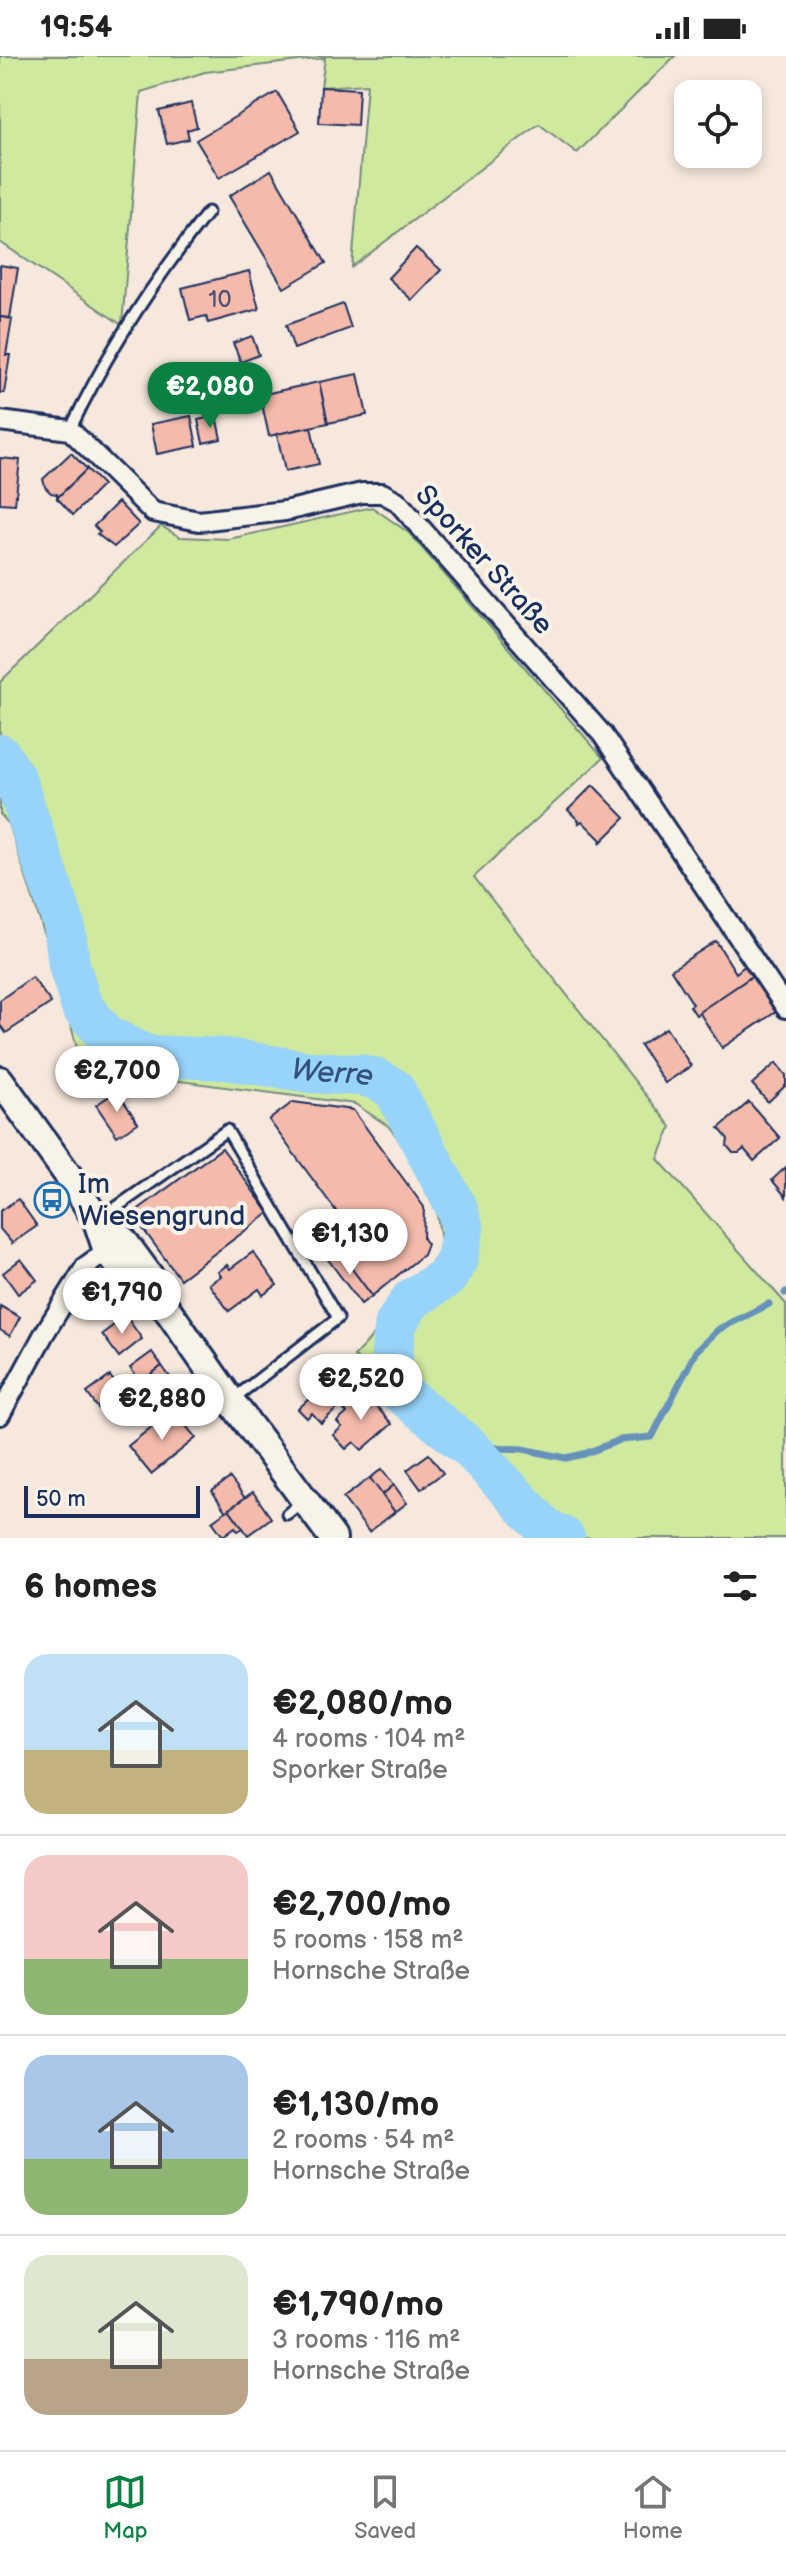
<!DOCTYPE html>
<meta charset="utf-8">
<style>
body{margin:0;font-family:"Balsamiq Sans",sans-serif;background:#f2f2f2;color:#222;height:100vh;display:flex;flex-direction:column;font-size:30px;white-space:nowrap}
*{box-sizing:border-box;margin:0}
p{font-size:26px;color:#767676}
.icon{flex:none;width:44px;height:44px;fill:none;stroke:currentColor;stroke-width:2;stroke-linecap:round;stroke-linejoin:round}
.map{position:relative;height:1482px;overflow:hidden}
.sheet{display:flex;flex-direction:column;background:#fff;flex:1}
.sheet>*{flex:none}
.controls{position:absolute;left:674px;top:24px;display:grid;gap:16px}
.controls a{display:grid;place-items:center;width:88px;height:88px;border-radius:16px;background:#fff;box-shadow:0 4px 12px #0003;font-size:40px}
.scale{position:absolute;left:24px;bottom:20px;width:176px;box-sizing:border-box;padding-left:8px;border:4px solid #1b2f5e;border-top:0;font-size:22px;line-height:28px;white-space:nowrap;color:#1b2f5e;-webkit-text-stroke:6px #f7f3e8;paint-order:stroke}
.price{position:absolute;translate:-50% -68px;padding:0 18px;border-radius:28px;background:#fff;color:#222;font-size:26px;line-height:52px;filter:drop-shadow(0 2px 4px #0008)}
.price::after{content:'';position:absolute;left:50%;top:48px;width:24px;height:18px;margin-left:-12px;background:inherit;clip-path:polygon(0 0,100% 0,50% 100%)}
.price.on{background:#0b8043;color:#fff}
ul{padding:0;list-style:none}
li{display:flex;align-items:center;gap:24px;height:200px;padding:0 24px}
li+li{border-top:2px solid #e0e0e0}
li span{display:grid;place-items:center;flex:none;width:224px;height:160px;border-radius:24px;color:#555}
li>.icon{margin-inline-start:auto}
span .icon{width:96px;height:96px;fill:#fffc;stroke-width:1}
li b{font-size:34px}
h2{display:flex;justify-content:space-between;align-items:center;height:96px;padding:0 24px;font-size:34px}
.status{display:flex;justify-content:space-between;align-items:center;height:56px;padding:0 40px;background:#fff;direction:ltr}
.status svg{height:22px;fill:currentColor}
.dock{display:flex;justify-content:space-around;align-items:center;height:112px;border-top:2px solid #e0e0e0;background:#fff;font-size:22px;color:#767676}
.dock a{display:grid;justify-items:center;gap:4px}
.dock .on{color:#0b8043}
.map>svg:first-child{display:block}
.green{fill:#cfe99f;stroke:#758c7e;stroke-width:2}
.lines{fill:none;stroke-linecap:round;stroke-linejoin:round}
.stream{stroke:#6691bb;stroke-width:7}
.river{stroke:#98d3f9;stroke-width:42}
.building{fill:#f4bbac;stroke:#1b2f5e;stroke-width:2}
.service-casing{stroke:#1b2f5e;stroke-width:15}
.minor-casing{stroke:#1b2f5e;stroke-width:24}
.secondary-casing{stroke:#1b2f5e;stroke-width:32}
.service{stroke:#f7f3e8;stroke-width:9}
.minor{stroke:#f7f3e8;stroke-width:18}
.secondary{stroke:#f7f3e8;stroke-width:26}
.labels{text-anchor:middle;dominant-baseline:central;stroke-width:8;stroke-linejoin:round;paint-order:stroke}
.number-label{font-size:24px;fill:#515272}
.street-label{font-size:28px;fill:#1b2f5e;stroke:#f7f3e8}
.poi-label{font-size:28px;fill:#1b2f5e;stroke:#f7f3e8;text-anchor:start}
.water-label{font-size:30px;font-style:italic;fill:#34507d;stroke:#f7f3e8}
</style>
<div class="status"><b>19:54</b><svg viewBox="0 0 49 12"><path d="M0 12V9h3v3zM5 12V6h3v6zM10 12V3h3v9zM15 12V0h3v12zM26 1h20v11H26zM47 4h2v5h-2z"/></svg></div>
<div class="map">
<svg width="786" height="1482" viewBox="0 0 786 1482">
<rect width="100%" height="100%" fill="#f6e8dc"/>
<filter id="ink" filterUnits="userSpaceOnUse"><feTurbulence type="fractalNoise" baseFrequency=".0125" numOctaves="2"/><feDisplacementMap in="SourceGraphic" scale="16" xChannelSelector="R" yChannelSelector="G"/><feConvolveMatrix kernelMatrix="1 2 1 2 8 2 1 2 1" color-interpolation-filters="sRGB"/></filter>
<g filter="url(#ink)">
<g class="green">
<polygon points="0,0 675,0 577,97 539,68 352,211 367,28 321,31 325,2 205,16 141,36 122,269 0,186"/>
<polygon points="372,451 409,477 603,702 474,821 671,1071 658,1103 786,1248 786,1482 537,1482 461,1403 482,1386 458,1400 354,1300 403,1248 442,1192 432,1125 388,1070 355,1048 165,1023 117,1009 80,1003 58,921 9,768 0,758 0,626 161,470 180,481 229,483"/>
</g>
<g class="lines">
<g class="stream">
<polyline points="785,1237 786,1236"/>
<polyline points="469,1391 523,1393 566,1402 584,1398 620,1384 652,1381 696,1295 719,1273 769,1248"/>
</g>
<path class="river" id="s1" d="M0 699 15 723 64 868 69 909 82 951 107 980 147 1000 225 1003 310 1016 361 1019 376 1023 394 1033 457 1153 463 1173 457 1203 447 1221 412 1243 396 1267 392 1295V1318L400 1336 469 1391 545 1472 564 1482"/>
</g>
<g class="building">
<polygon points="321,31 359,33 357,69 319,67"/>
<polygon points="277,36 300,75 219,122 196,84"/>
<polygon points="191,47 197,71 187,74 189,83 167,88 159,55"/>
<polygon points="271,114 326,207 284,232 229,140"/>
<polygon points="416,192 441,214 412,244 388,222"/>
<polygon points="0,209 18,212 10,262 0,261"/>
<polygon points="249,215 259,253 208,267 206,260 190,264 182,232"/>
<polygon points="343,248 351,272 294,293 286,269"/>
<polygon points="0,261 12,263 6,299 10,299 4,337 0,337"/>
<polygon points="252,280 259,299 241,306 233,287"/>
<polygon points="358,318 367,359 328,367 319,326"/>
<polygon points="319,326 328,367 269,380 260,339"/>
<polygon points="191,360 197,390 157,398 151,368"/>
<polygon points="216,360 221,383 203,387 198,364"/>
<polygon points="311,371 319,408 285,415 277,378"/>
<polygon points="71,397 87,413 57,442 57,438 51,437 45,431 43,423"/>
<polygon points="0,402 20,404 15,448 0,447"/>
<polygon points="87,413 103,429 73,459 57,442"/>
<polygon points="118,446 139,468 114,491 97,478 100,476 94,470"/>
<polygon points="593,729 625,762 600,787 601,784 582,765 578,768 580,766 568,754"/>
<polygon points="716,885 736,917 747,908 754,919 696,959 690,950 693,948 671,914"/>
<polygon points="754,919 777,955 722,992 699,956"/>
<polygon points="32,921 51,947 6,977 0,969 0,944"/>
<polygon points="666,972 691,1010 665,1027 640,989"/>
<polygon points="776,1007 786,1019 786,1029 768,1046 752,1028"/>
<polygon points="117,1035 138,1067 117,1080 96,1049"/>
<polygon points="293,1046 353,1054 424,1151 423,1183 427,1188 423,1199 372,1240 331,1185 336,1155 269,1064"/>
<polygon points="749,1046 780,1082 754,1105 744,1093 739,1097 733,1097 727,1090 728,1083 719,1072"/>
<polygon points="222,1092 269,1157 180,1223 132,1158"/>
<polygon points="786,1111 786,1141 772,1124"/>
<polygon points="18,1143 37,1170 11,1188 12,1187 0,1173 0,1155"/>
<polygon points="338,1194 372,1240 361,1248 327,1202"/>
<polygon points="253,1196 277,1229 263,1239 259,1233 229,1255 209,1228 221,1220 218,1216 227,1209 230,1213"/>
<polygon points="21,1203 37,1224 18,1238 3,1217"/>
<polygon points="0,1250 20,1261 10,1280 0,1274"/>
<polygon points="126,1260 142,1283 119,1301 102,1278"/>
<polygon points="152,1296 162,1310 141,1326 130,1312"/>
<polygon points="162,1310 180,1335 158,1350 141,1326"/>
<polygon points="338,1316 356,1336 321,1367 312,1357 307,1362 298,1353"/>
<polygon points="110,1320 121,1335 98,1352 87,1337"/>
<polygon points="145,1332 158,1350 145,1359 131,1342"/>
<polygon points="360,1332 392,1368 362,1394 354,1386 346,1393 333,1379 342,1371 337,1366 347,1357 340,1350"/>
<polygon points="173,1354 196,1382 151,1418 128,1390"/>
<polygon points="429,1398 443,1417 421,1433 407,1414"/>
<polygon points="382,1413 394,1429 382,1439 370,1422"/>
<polygon points="230,1422 245,1442 226,1456 212,1435"/>
<polygon points="370,1422 395,1456 369,1476 343,1442"/>
<polygon points="394,1429 407,1447 395,1456 382,1439"/>
<polygon points="253,1436 271,1462 248,1479 229,1453"/>
<polygon points="229,1453 243,1472 238,1475 235,1471 223,1480 212,1465"/>
</g>
<g class="lines">
<defs>
<g id="service">
<path d="M70 374C107 296 155 223 208 156"/>
<polyline points="101,1162 227,1074 338,1262 233,1343"/>
<polyline points="287,1458 303,1445"/>
</g>
<g id="minor">
<polyline points="0,365 70,374 153,456 199,465 285,455 362,437 382,437 397,445 602,678 786,952"/>
<polyline points="0,1359 44,1278 86,1210 114,1190"/>
</g>
<g id="secondary">
<polyline points="0,1024 75,1129 97,1165 107,1195 142,1239 158,1247"/>
<polyline points="97,1165 123,1184 156,1229 165,1250 231,1345 333,1482"/>
</g>
</defs>
<use href="#service" class="service-casing"/>
<use href="#minor" class="minor-casing"/>
<use href="#secondary" class="secondary-casing"/>
<use href="#service" class="service"/>
<use href="#minor" class="minor"/>
<use href="#secondary" class="secondary"/>
</g>
</g>
<defs>
<symbol id="bus-ring" viewBox="-11 -11 22 22"><circle r="9.5" fill="#f7f3e8" stroke="#1f6fb2" stroke-width="1.5"/><path d="M-5-6H5V4H4V6H2V4H-2V6H-4V4H-5ZM-3.5-4V0h7V-4ZM-3.5 1.2v1.5H-2V1.2ZM2 1.2v1.5H3.5V1.2Z" fill="#1f6fb2"/></symbol>
</defs>
<g fill-rule="evenodd">
<use href="#bus-ring" x="32" y="1124" width="40" height="40"/>
</g>
<g class="labels">
<g class="number-label">
<text x="220" y="243">10</text>
</g>
<g class="street-label">
<text transform="translate(484 504) rotate(48)">Sporker Straße</text>
</g>
<g class="poi-label">
<text x="78" y="1128">Im<tspan x="78" dy="32">Wiesengrund</tspan></text>
</g>
<g class="water-label">
<text stroke="none"><textPath href="#s1" startOffset="536">Werre</textPath></text>
</g>
</g>
</svg>
<div class="controls">
<a><svg class="icon" aria-label="locate" viewBox="0 0 24 24"><circle cx="12" cy="12" r="6"/><path d="M12 2v4M12 18v4M2 12h4M18 12h4"/></svg></a>
</div>
<div class="scale">50 m</div>
<b class="price on" style="left:210px;top:374px">€2,080</b>
<b class="price" style="left:117px;top:1058px">€2,700</b>
<b class="price" style="left:350px;top:1221px">€1,130</b>
<b class="price" style="left:122px;top:1280px">€1,790</b>
<b class="price" style="left:361px;top:1366px">€2,520</b>
<b class="price" style="left:162px;top:1386px">€2,880</b>
</div>
<section class="sheet">
<h2>6 homes<svg class="icon" aria-label="filters" viewBox="0 0 24 24"><path d="M4 7h16M4 17h16"/><circle cx="9" cy="7" r="2"/><circle cx="15" cy="17" r="2"/></svg></h2>
<ul>
<li><span style="background:linear-gradient(#bfe0f5 60%,#c2b280 0)"><svg class="icon" aria-label="home" viewBox="0 0 24 24"><path d="M3 11l9-7 9 7M6 9v11h12V9"/></svg></span><div><b>€2,080/mo</b><p>4 rooms · 104 m²</p><p>Sporker Straße</p></div></li>
<li><span style="background:linear-gradient(#f6c9c9 65%,#8fb573 0)"><svg class="icon" aria-label="home" viewBox="0 0 24 24"><path d="M3 11l9-7 9 7M6 9v11h12V9"/></svg></span><div><b>€2,700/mo</b><p>5 rooms · 158 m²</p><p>Hornsche Straße</p></div></li>
<li><span style="background:linear-gradient(#a9c7e8 65%,#8fb573 0)"><svg class="icon" aria-label="home" viewBox="0 0 24 24"><path d="M3 11l9-7 9 7M6 9v11h12V9"/></svg></span><div><b>€1,130/mo</b><p>2 rooms · 54 m²</p><p>Hornsche Straße</p></div></li>
<li><span style="background:linear-gradient(#dfe7d0 65%,#b9a48a 0)"><svg class="icon" aria-label="home" viewBox="0 0 24 24"><path d="M3 11l9-7 9 7M6 9v11h12V9"/></svg></span><div><b>€1,790/mo</b><p>3 rooms · 116 m²</p><p>Hornsche Straße</p></div></li>
</ul>
</section>
<nav class="dock">
<a class="on"><svg class="icon" aria-label="map" viewBox="0 0 24 24"><path d="M3 6l6-2 6 2 6-2v14l-6 2-6-2-6 2zM9 4v14M15 6v14"/></svg>Map</a>
<a><svg class="icon" aria-label="saved" viewBox="0 0 24 24"><path d="M7 4h10v16l-5-4-5 4z"/></svg>Saved</a>
<a><svg class="icon" aria-label="home" viewBox="0 0 24 24"><path d="M3 11l9-7 9 7M6 9v11h12V9"/></svg>Home</a>
</nav>
